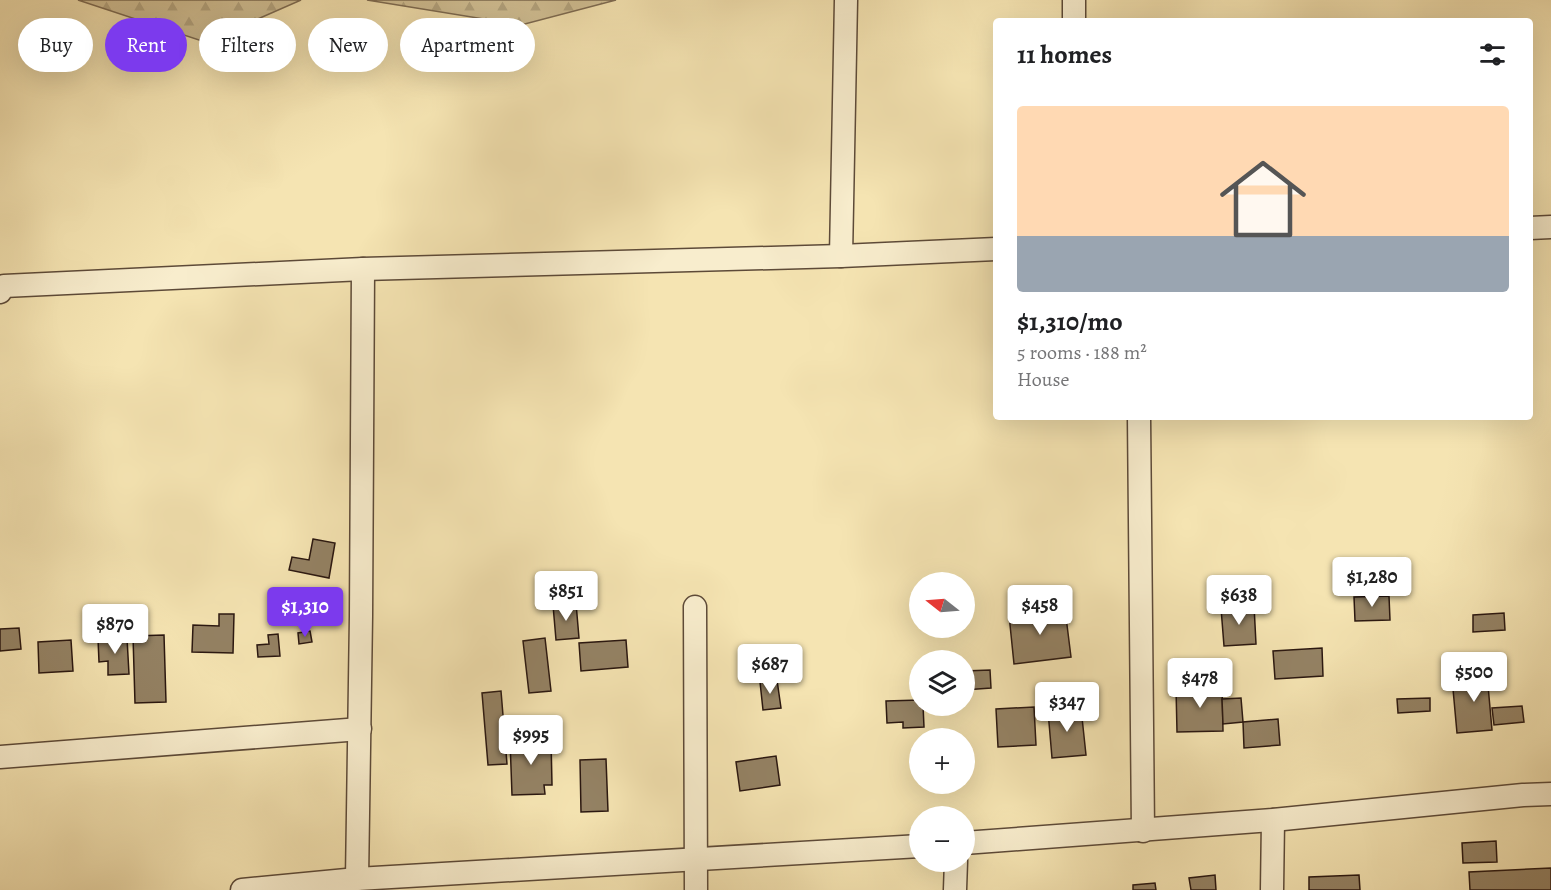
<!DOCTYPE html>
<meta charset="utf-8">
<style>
body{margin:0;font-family:Alegreya,serif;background:#f2f2f2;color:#202124;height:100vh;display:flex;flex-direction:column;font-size:22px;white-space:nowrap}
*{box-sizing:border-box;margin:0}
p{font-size:20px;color:#757577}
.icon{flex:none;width:33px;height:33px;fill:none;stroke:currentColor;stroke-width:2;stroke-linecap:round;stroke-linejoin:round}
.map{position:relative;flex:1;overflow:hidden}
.drawer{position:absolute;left:993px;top:18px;width:540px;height:402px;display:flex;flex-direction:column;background:#fff;border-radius:6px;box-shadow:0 6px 24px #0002}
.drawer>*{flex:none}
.hud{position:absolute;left:18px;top:18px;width:570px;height:54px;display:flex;gap:12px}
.needle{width:39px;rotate:287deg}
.fabs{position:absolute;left:909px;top:572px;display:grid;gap:12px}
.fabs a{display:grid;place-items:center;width:66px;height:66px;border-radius:50%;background:#fff;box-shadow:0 6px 24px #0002;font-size:30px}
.price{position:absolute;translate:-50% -51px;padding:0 14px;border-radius:6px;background:#fff;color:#222;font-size:20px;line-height:39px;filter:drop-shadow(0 2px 3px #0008)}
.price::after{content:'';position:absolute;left:50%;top:36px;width:18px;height:14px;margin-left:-9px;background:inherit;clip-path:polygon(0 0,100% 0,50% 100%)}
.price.on{background:#7c3aed;color:#fff}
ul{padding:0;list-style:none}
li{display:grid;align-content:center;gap:12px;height:318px;padding:0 24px}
li span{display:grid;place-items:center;height:186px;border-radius:6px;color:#555}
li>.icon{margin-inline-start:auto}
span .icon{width:108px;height:108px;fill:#fffc;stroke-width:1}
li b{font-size:26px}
h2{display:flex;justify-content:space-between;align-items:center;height:72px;padding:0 24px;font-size:26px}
.pill{padding:0 21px;border-radius:27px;background:#fff;box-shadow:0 6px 24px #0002;font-size:21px;line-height:54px}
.pill.on{background:#7c3aed;color:#fff}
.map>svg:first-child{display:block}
.forest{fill:url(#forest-firs);stroke:#7e6c53;stroke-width:1.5}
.building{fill:#948264;stroke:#2a1710;stroke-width:1.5}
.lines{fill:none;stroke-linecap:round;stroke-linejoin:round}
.street-casing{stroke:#5d4a38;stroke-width:25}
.street{stroke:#f8edcd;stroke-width:22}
</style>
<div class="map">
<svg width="1551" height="890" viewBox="0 0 1551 890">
<defs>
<pattern id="forest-firs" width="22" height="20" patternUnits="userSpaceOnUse" patternTransform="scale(1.5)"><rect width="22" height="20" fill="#d2c196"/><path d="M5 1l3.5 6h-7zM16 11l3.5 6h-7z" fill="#b4a580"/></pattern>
</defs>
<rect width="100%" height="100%" fill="#f5e4b2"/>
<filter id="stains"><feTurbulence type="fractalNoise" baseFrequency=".00333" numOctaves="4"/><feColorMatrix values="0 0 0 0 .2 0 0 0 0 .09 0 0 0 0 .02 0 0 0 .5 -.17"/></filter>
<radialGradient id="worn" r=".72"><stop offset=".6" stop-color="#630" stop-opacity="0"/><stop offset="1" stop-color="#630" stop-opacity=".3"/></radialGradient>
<g class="forest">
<polygon points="78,0 301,0 205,42"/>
<polygon points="367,0 616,0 521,25"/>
</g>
<g class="building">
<polygon points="313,539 335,543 329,578 289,570 292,557 309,560"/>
<polygon points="1389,596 1390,620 1355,621 1354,597"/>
<polygon points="576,603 579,638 556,640 553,605"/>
<polygon points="1254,605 1256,644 1224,646 1221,608"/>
<polygon points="1065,609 1071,657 1014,664 1009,615"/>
<polygon points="1504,613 1505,630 1473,632 1473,615"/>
<polygon points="219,614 234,614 233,653 192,652 193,625 219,626"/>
<polygon points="19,628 21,649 0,651 0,629"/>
<polygon points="310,631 312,642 299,644 298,633"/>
<polygon points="278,634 280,656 258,657 257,645 269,644 268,635"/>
<polygon points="164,635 166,702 135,703 133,636"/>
<polygon points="127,638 129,674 108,675 108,661 99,662 98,639"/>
<polygon points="545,638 551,691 529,693 523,641"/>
<polygon points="71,640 73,671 39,673 38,642"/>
<polygon points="626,640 628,667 581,671 579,643"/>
<polygon points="1322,648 1323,676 1275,679 1273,651"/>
<polygon points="1486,663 1492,730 1457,733 1453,689 1471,687 1469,665"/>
<polygon points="990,670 991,688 964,690 964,671"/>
<polygon points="777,680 781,708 763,710 760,682"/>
<polygon points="1222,686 1223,731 1177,732 1176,688"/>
<polygon points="501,691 507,764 488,765 482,693"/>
<polygon points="1241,698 1243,722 1223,724 1222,699"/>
<polygon points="1430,698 1430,711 1398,713 1397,699"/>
<polygon points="920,700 920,705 923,705 924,727 903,728 903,722 887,723 886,701"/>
<polygon points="1522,706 1524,722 1494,725 1492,708"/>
<polygon points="1034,707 1036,745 998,747 996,709"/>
<polygon points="1081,708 1086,755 1052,758 1048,711"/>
<polygon points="1278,719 1280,745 1244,748 1243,722"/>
<polygon points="551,739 552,785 544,785 545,794 512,795 510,740"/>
<polygon points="776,756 780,785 740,791 736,762"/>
<polygon points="606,759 608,811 581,812 580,760"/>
<polygon points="1496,841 1497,862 1463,863 1462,843"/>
<polygon points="1551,868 1551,890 1470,890 1469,872"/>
<polygon points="1215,875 1216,890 1191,890 1189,878"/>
<polygon points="1359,875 1360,890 1309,890 1309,877"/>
<polygon points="1155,883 1156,890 1133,890 1133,885"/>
</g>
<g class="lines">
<defs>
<g id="street">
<polyline points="1074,0 1074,21"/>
<polyline points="1530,228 1551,227"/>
<polyline points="841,256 846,0"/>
<polyline points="0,292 4,286 363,269 841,256 996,249"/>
<polyline points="1139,417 1143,831"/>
<polyline points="695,607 696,890"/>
<polyline points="0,757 360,729"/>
<polyline points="964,843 1273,820 1523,795 1551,794"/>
<polyline points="357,879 361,616 363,269"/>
<polyline points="242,890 357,879 920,846"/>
<polyline points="955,890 956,861"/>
<polyline points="1272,890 1273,820"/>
</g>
</defs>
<use href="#street" class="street-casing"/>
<use href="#street" class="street"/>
</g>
<rect width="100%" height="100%" filter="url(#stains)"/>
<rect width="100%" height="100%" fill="url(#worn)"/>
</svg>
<div class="fabs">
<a><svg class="needle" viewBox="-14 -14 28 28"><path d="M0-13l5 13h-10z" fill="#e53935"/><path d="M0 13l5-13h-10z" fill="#757577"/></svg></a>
<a><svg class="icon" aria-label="layers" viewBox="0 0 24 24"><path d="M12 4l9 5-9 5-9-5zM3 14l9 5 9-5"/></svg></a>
<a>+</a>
<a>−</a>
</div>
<b class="price" style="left:1372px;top:608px">$1,280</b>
<b class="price" style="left:566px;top:622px">$851</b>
<b class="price" style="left:1239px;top:626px">$638</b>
<b class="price" style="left:1040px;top:636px">$458</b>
<b class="price on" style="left:305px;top:638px">$1,310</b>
<b class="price" style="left:115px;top:655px">$870</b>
<b class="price" style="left:770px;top:695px">$687</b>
<b class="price" style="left:1474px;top:703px">$500</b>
<b class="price" style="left:1200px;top:709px">$478</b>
<b class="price" style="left:1067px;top:733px">$347</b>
<b class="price" style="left:531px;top:766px">$995</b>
<div class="hud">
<a class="pill">Buy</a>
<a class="pill on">Rent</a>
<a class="pill">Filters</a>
<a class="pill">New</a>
<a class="pill">Apartment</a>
</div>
<section class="drawer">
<h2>11 homes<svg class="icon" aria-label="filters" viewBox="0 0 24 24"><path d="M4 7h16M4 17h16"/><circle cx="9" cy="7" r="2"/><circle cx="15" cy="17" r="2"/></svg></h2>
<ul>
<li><span style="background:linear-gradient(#ffd9b3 70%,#9aa5b1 0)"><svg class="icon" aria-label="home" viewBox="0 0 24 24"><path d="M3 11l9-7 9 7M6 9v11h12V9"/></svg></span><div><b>$1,310/mo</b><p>5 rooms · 188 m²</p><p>House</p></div></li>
</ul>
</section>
</div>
